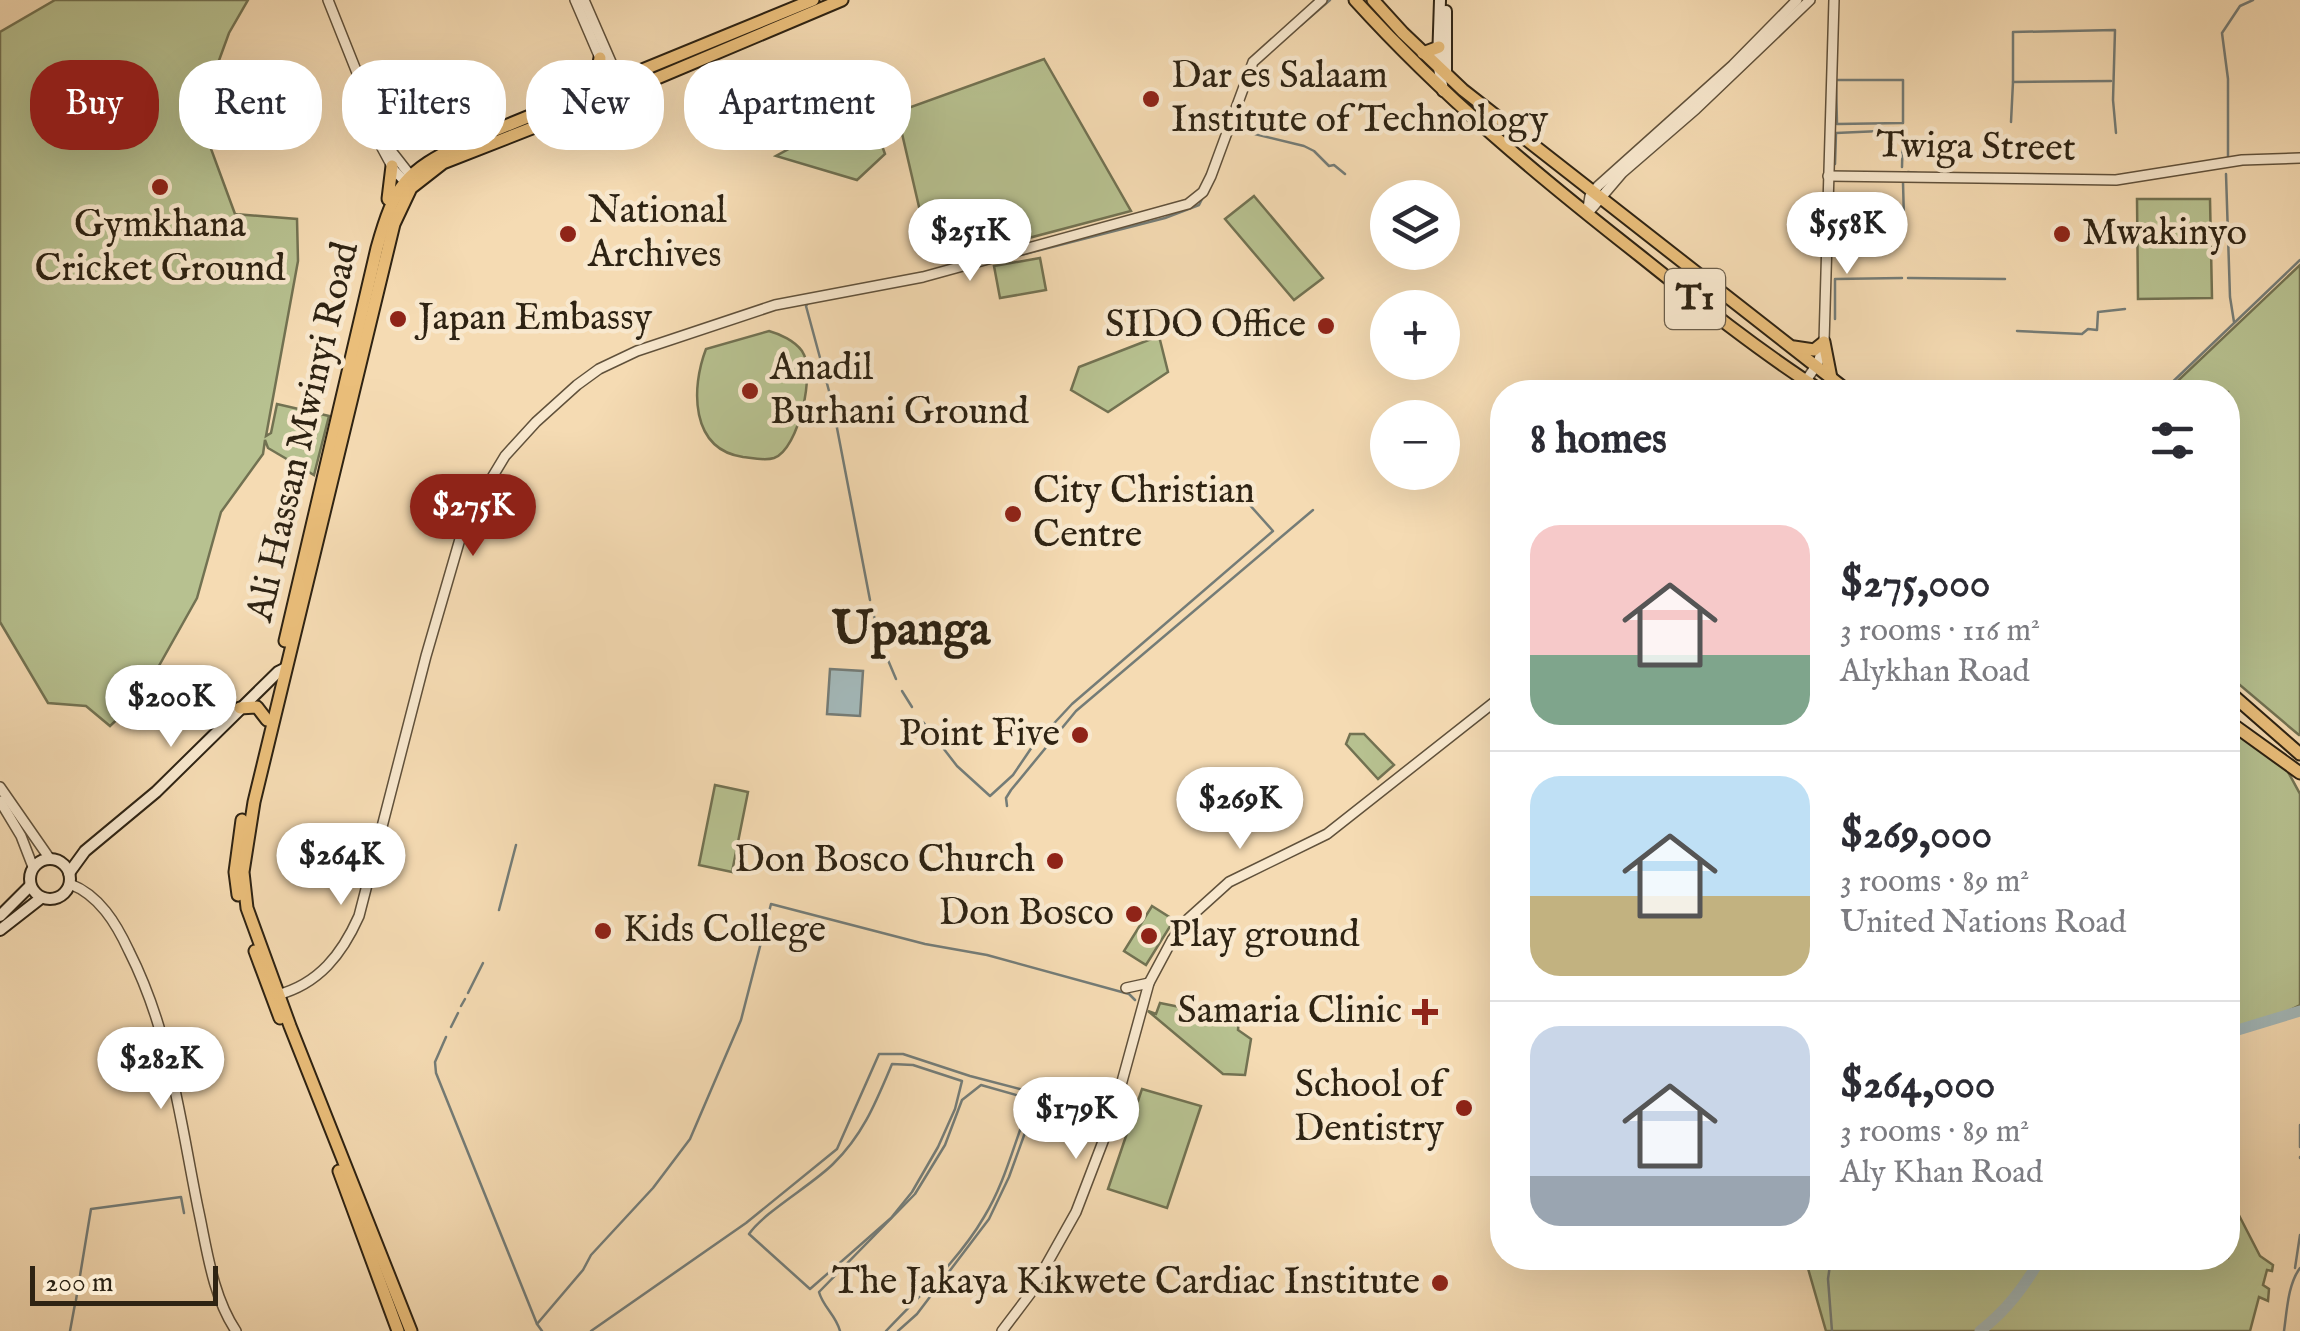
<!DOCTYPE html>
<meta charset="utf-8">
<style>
body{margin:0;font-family:"IM FELL English",serif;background:#f2f2f3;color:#2b2b33;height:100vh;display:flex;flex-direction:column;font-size:38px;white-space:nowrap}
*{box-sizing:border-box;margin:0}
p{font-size:32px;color:#7c7c81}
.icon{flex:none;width:55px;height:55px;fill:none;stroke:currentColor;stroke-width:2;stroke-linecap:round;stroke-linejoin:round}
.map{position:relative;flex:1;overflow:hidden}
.side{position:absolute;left:1490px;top:380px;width:750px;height:890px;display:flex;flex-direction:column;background:#fff;border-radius:40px;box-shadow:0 10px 40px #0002}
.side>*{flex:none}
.top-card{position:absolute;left:30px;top:60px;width:950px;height:90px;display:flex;gap:20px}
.buttons{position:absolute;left:1370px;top:180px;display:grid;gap:20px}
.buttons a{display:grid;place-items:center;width:90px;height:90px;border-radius:50%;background:#fff;box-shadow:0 10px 40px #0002;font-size:50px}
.scale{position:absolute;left:30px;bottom:25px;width:188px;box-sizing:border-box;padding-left:10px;border:5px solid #2e2313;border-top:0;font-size:28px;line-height:35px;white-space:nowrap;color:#2e2313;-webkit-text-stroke:8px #f8e8ce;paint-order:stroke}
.price{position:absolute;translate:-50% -85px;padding:0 22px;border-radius:35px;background:#fff;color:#222;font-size:32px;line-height:65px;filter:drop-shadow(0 2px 5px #0008)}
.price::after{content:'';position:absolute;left:50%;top:60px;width:30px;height:22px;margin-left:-15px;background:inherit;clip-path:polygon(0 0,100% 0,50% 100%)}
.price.selected{background:#8f2418;color:#fff}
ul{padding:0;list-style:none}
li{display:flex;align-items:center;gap:30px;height:250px;padding:0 40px}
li+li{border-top:2px solid #e1e1e2}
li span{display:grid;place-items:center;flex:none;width:280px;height:200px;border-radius:30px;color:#555}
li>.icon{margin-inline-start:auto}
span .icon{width:120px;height:120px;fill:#fffc;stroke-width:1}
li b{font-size:42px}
h2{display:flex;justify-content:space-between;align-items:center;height:120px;padding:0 40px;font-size:42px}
.pill{padding:0 35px;border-radius:40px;background:#fff;box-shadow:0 10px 40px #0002;font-size:35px;line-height:90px}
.pill.selected{background:#8f2418;color:#fff}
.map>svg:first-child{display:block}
.green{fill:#b7c190;stroke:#727252;stroke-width:2.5}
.water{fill:#a3b8b9;stroke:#747c77;stroke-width:2.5}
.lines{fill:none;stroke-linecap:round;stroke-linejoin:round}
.stream{stroke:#747c77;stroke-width:2.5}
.river{stroke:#a3b8b9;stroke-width:11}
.tertiary-casing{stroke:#60513b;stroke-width:12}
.secondary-casing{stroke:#2e2313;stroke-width:14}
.trunk-casing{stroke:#2e2313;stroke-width:15}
.tertiary{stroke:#f8e8ce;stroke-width:9}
.secondary{stroke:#f8e8ce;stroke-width:10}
.trunk{stroke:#eabe7a;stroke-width:11}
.poi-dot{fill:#8f2418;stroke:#f8e8ce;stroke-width:4}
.labels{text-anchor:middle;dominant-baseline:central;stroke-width:9;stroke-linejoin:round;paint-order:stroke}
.shield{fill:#f8e8ce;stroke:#6b5e4b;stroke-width:2.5}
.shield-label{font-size:35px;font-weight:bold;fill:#2e2313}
.poi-label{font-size:38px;fill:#2e2313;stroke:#f8e8ce;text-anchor:start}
.street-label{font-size:38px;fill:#2e2313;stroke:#f8e8ce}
.district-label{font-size:48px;font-weight:bold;fill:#2e2313;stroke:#f8e8ce}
</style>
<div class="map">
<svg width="2300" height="1331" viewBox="0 0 2300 1331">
<rect width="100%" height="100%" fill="#f5dbb3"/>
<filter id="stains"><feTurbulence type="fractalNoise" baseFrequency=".002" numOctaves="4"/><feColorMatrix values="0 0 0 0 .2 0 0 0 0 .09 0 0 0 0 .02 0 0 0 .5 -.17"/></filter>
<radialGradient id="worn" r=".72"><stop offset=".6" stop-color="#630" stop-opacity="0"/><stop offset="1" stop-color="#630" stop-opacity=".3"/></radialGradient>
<g class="green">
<polygon points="55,0 248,0 229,33 195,126 210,146 235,214 297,219 298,261 266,436 271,433 277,404 329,416 314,475 268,448 265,440 263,454 221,512 197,598 142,696 110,726 86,706 48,703 0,622 0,32"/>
<polygon points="1044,59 1131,211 953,258 936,219 923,224 897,112"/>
<polygon points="816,134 881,143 885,154 857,180 776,156"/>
<polygon points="1254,196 1323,278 1294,300 1225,219"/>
<polygon points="2137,199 2210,199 2212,298 2138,299"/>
<polygon points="1040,258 1046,290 1000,298 994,266"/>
<polygon points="2300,265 2300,735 2299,735 2228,675 2228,392 2166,392"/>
<path d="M769 331C780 334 795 341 802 351 816 371 799 449 774 458 765 461 752 458 743 457 690 449 691 388 706 349Z"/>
<polygon points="1159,336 1168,372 1108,412 1071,390 1079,367"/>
<polygon points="2228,724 2280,757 2300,794 2300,1005 2253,1029 2228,1036"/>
<polygon points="1350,734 1364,734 1394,765 1378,779 1346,744"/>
<polygon points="715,785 748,792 732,872 699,865"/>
<polygon points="1152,906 1174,920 1146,965 1124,951"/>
<polygon points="1160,1003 1239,1019 1238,1030 1251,1039 1245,1075 1223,1074 1148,1011 1156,1014"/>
<polygon points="1142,1089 1201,1106 1167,1208 1108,1189"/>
<polygon points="2228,1194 2260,1256 2273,1265 2272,1271 2267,1270 2263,1285 2269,1289 2268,1301 2259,1297 2250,1331 1826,1331 1805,1258 2228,1258"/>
</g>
<polygon class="water" points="830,669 863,671 860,716 827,714"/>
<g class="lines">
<g class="stream">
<polyline points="1301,25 1330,0"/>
<polygon points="1836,80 1903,80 1903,123 1837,124"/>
<polyline points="2013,82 2013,32 2115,30 2113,100 2116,133"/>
<polyline points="2011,122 2013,82 2111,81"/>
<polyline points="1238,130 1304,146 1314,151 1329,166 1334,165 1345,174"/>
<polyline points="2228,157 2228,79 2222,33 2240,6 2253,0"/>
<polyline points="1835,164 1836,133 1903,130 1902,167"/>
<polyline points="1908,172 1917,173"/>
<polyline points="2226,174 2230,297 2234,322"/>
<polyline points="1903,182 1904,221"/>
<polyline points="978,266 1165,218 1199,205 1202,199"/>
<polyline points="1908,278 2005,279"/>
<polyline points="809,301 806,306 832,402 870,600"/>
<polyline points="1835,319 1835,279 1902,278"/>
<polyline points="2017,331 2082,334 2088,329 2097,330 2098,312 2125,309"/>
<polyline points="2162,392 2300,260"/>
<polyline points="874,616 883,647"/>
<polyline points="885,653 896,679"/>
<polyline points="902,691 912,707"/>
<polyline points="923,722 957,766 990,796 1013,775 1032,747 1072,704 1273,531 1248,503"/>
<polyline points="1007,806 1006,798 1011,790 1076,711 1313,510"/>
<polyline points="499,910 516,845"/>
<polyline points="468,993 483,963"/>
<polyline points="461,1006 465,999"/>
<polyline points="451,1027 458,1013"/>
<polyline points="446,1037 435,1062 436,1073 537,1324"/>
<path d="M892 1064 913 1065 962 1081 955 1109 938 1147 912 1192 891 1218 810 1289 749 1234C764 1212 812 1185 833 1164 863 1135 876 1102 892 1064Z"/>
<polyline points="2300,1125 2300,1147"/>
<polyline points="2300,1157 2300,1158"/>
<polyline points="1831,1258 1828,1279 1832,1331"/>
<polyline points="2295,1268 2300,1235"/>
<polyline points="76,1300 91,1209 181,1197 184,1213"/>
<polyline points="70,1331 75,1304"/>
<polyline points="542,1331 537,1324 583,1270 591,1255 653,1188 690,1139 741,1020 771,904 925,944 987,955 1129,994 1135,1000"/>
<polyline points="591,1331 746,1223 837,1149 879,1054 903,1054 970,1076 1096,1109 1108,1109 1107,1105"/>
<path d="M840 1331C836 1315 823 1307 819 1292L915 1194 945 1145 962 1100 981 1085 1027 1098 1029 1106C1014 1143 1005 1183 984 1217 959 1260 920 1295 886 1331"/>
<polyline points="898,1331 917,1314 989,1219 1009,1177 1035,1105 1041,1100 1102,1118"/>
<path d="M2284 1331C2287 1310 2288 1284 2300 1268"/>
</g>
<g class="river">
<polyline points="2228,1033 2300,1011"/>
<path d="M1980 1331C2007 1310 2024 1287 2041 1258"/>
</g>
<defs>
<g id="tertiary">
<polyline points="328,0 385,143 414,180"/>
<polyline points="575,0 615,93"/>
<polyline points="584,0 621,85"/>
<polyline points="381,146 394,170 409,186"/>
<polyline points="1828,176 2116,180 2242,160 2300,158"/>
<polyline points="1587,214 1622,173 1696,109 1810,0"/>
<polyline points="1587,214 1590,196 1598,186 1733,65 1797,0"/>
<polyline points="1805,382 1818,363 1824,342 1834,0"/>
<polyline points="0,787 50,859"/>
<polyline points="0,801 21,836 33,867"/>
<path d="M70 884C99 895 116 923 129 951 170 1032 180 1119 198 1208 207 1249 212 1295 236 1331"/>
<polyline points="1126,988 1149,983"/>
<path d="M277 995C319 984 342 954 359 916L426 656 460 539 473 509 505 456 536 422 577 385 599 369 637 351 775 305 923 277 1188 204 1203 192 1211 176 1253 62 1322 0"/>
<polyline points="1002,1331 1030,1294 1076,1212 1112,1118 1149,983 1172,940 1188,919 1229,882 1327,834 1502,696"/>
</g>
<g id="secondary">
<polyline points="1440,0 1438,62 1443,91"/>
<polyline points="1446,11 1446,76"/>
<circle cx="50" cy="879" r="20"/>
<polyline points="69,873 85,851 156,792 278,672 286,668"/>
<polyline points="0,916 30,886"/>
<polyline points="0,930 41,898"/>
</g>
<g id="trunk">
<path d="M1355 0C1443 97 1537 175 1639 255 1699 303 1759 351 1823 392"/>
<polyline points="1373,0 1403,33 1463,90 1849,392"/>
<polyline points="1423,53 1439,47"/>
<polyline points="585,94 596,79 600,58"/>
<polyline points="388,199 392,166"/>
<polyline points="1794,347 1814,350 1824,342 1831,378"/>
<polyline points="1798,392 1818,389"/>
<path d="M285 641 377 248C395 184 405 172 464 143L813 0"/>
<polyline points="2228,691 2300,754"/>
<polyline points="240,708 257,707 267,720"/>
<polyline points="2228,721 2300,773"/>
<polyline points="238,895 235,872 242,820"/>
<polyline points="255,951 280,1018"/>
<polyline points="339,1171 398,1331"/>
<polyline points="411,1331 290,1026 247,908 243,872 254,802 394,224 411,188 443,163 624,92 842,0"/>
</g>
</defs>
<use href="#tertiary" class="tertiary-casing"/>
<use href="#secondary" class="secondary-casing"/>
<use href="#trunk" class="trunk-casing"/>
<use href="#tertiary" class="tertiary"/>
<use href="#secondary" class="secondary"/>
<use href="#trunk" class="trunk"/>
</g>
<g class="poi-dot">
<circle cx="1151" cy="99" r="10"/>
<circle cx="160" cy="187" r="10"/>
<circle cx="568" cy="234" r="10"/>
<circle cx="2062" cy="234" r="10"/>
<circle cx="398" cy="319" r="10"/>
<circle cx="1326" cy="326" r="10"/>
<circle cx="750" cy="391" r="10"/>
<circle cx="1013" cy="514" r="10"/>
<circle cx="1080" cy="735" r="10"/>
<circle cx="1055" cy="861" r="10"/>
<circle cx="1134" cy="914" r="10"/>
<circle cx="603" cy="931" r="10"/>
<circle cx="1149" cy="936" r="10"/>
<path d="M1420 997h10v10h10v10h-10v10h-10v-10h-10v-10h10z"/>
<circle cx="1464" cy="1108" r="10"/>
<circle cx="1440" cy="1283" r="10"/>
</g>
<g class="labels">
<rect class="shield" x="1665" y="269" width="60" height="60" rx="8"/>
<g class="shield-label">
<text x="1695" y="299">T1</text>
</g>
<g class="poi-label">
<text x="1171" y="77">Dar es Salaam<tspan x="1171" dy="44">Institute of Technology</tspan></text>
<text x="588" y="212">National<tspan x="588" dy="44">Archives</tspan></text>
<text x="160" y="226" text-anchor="middle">Gymkhana<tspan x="160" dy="44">Cricket Ground</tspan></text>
<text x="2082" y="234">Mwakinyo</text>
<text x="418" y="319">Japan Embassy</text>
<text x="1306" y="326" text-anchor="end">SIDO Office</text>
<text x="770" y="369">Anadil<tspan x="770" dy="44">Burhani Ground</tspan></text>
<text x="1033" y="492">City Christian<tspan x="1033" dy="44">Centre</tspan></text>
<text x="1060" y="735" text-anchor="end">Point Five</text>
<text x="1035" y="861" text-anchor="end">Don Bosco Church</text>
<text x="1114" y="914" text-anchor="end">Don Bosco</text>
<text x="623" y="931">Kids College</text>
<text x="1169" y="936">Play ground</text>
<text x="1402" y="1012" text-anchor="end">Samaria Clinic</text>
<text x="1444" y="1086" text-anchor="end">School of<tspan x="1444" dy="44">Dentistry</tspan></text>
<text x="1420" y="1283" text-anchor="end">The Jakaya Kikwete Cardiac Institute</text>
</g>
<g class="street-label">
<text transform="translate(1976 148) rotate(1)">Twiga Street</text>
<text transform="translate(304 432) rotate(-77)">Ali Hassan Mwinyi Road</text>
</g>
<g class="district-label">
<text x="911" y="631">Upanga</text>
</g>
</g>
<rect width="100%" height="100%" filter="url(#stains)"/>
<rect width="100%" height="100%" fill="url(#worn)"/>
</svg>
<div class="buttons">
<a><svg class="icon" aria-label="layers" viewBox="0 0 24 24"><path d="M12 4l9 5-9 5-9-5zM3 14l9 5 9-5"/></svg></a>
<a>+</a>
<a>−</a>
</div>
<div class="scale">200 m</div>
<b class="price" style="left:1847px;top:277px">$558K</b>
<b class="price" style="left:970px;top:284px">$251K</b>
<b class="price selected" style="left:473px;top:559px">$275K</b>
<b class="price" style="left:171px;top:750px">$200K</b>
<b class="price" style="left:1240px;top:852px">$269K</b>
<b class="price" style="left:341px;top:908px">$264K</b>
<b class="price" style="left:161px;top:1112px">$282K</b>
<b class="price" style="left:1076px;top:1162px">$179K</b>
<div class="top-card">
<a class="pill selected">Buy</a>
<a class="pill">Rent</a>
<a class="pill">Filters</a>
<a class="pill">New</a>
<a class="pill">Apartment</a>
</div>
<section class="side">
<h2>8 homes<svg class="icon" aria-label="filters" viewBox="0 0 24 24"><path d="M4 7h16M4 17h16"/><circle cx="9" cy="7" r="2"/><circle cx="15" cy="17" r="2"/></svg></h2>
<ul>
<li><span style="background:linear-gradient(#f6c9c9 65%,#7fa58c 0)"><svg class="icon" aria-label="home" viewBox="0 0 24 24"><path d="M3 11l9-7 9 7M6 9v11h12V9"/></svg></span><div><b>$275,000</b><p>3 rooms · 116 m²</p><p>Alykhan Road</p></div></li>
<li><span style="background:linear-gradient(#bfe0f5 60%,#c2b280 0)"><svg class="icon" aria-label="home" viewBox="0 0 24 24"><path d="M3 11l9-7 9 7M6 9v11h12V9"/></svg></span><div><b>$269,000</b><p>3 rooms · 89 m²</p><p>United Nations Road</p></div></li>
<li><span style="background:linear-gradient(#c9d6e8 75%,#9aa5b1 0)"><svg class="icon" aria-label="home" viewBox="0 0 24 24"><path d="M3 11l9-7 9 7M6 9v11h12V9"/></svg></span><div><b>$264,000</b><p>3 rooms · 89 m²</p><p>Aly Khan Road</p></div></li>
</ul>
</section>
</div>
